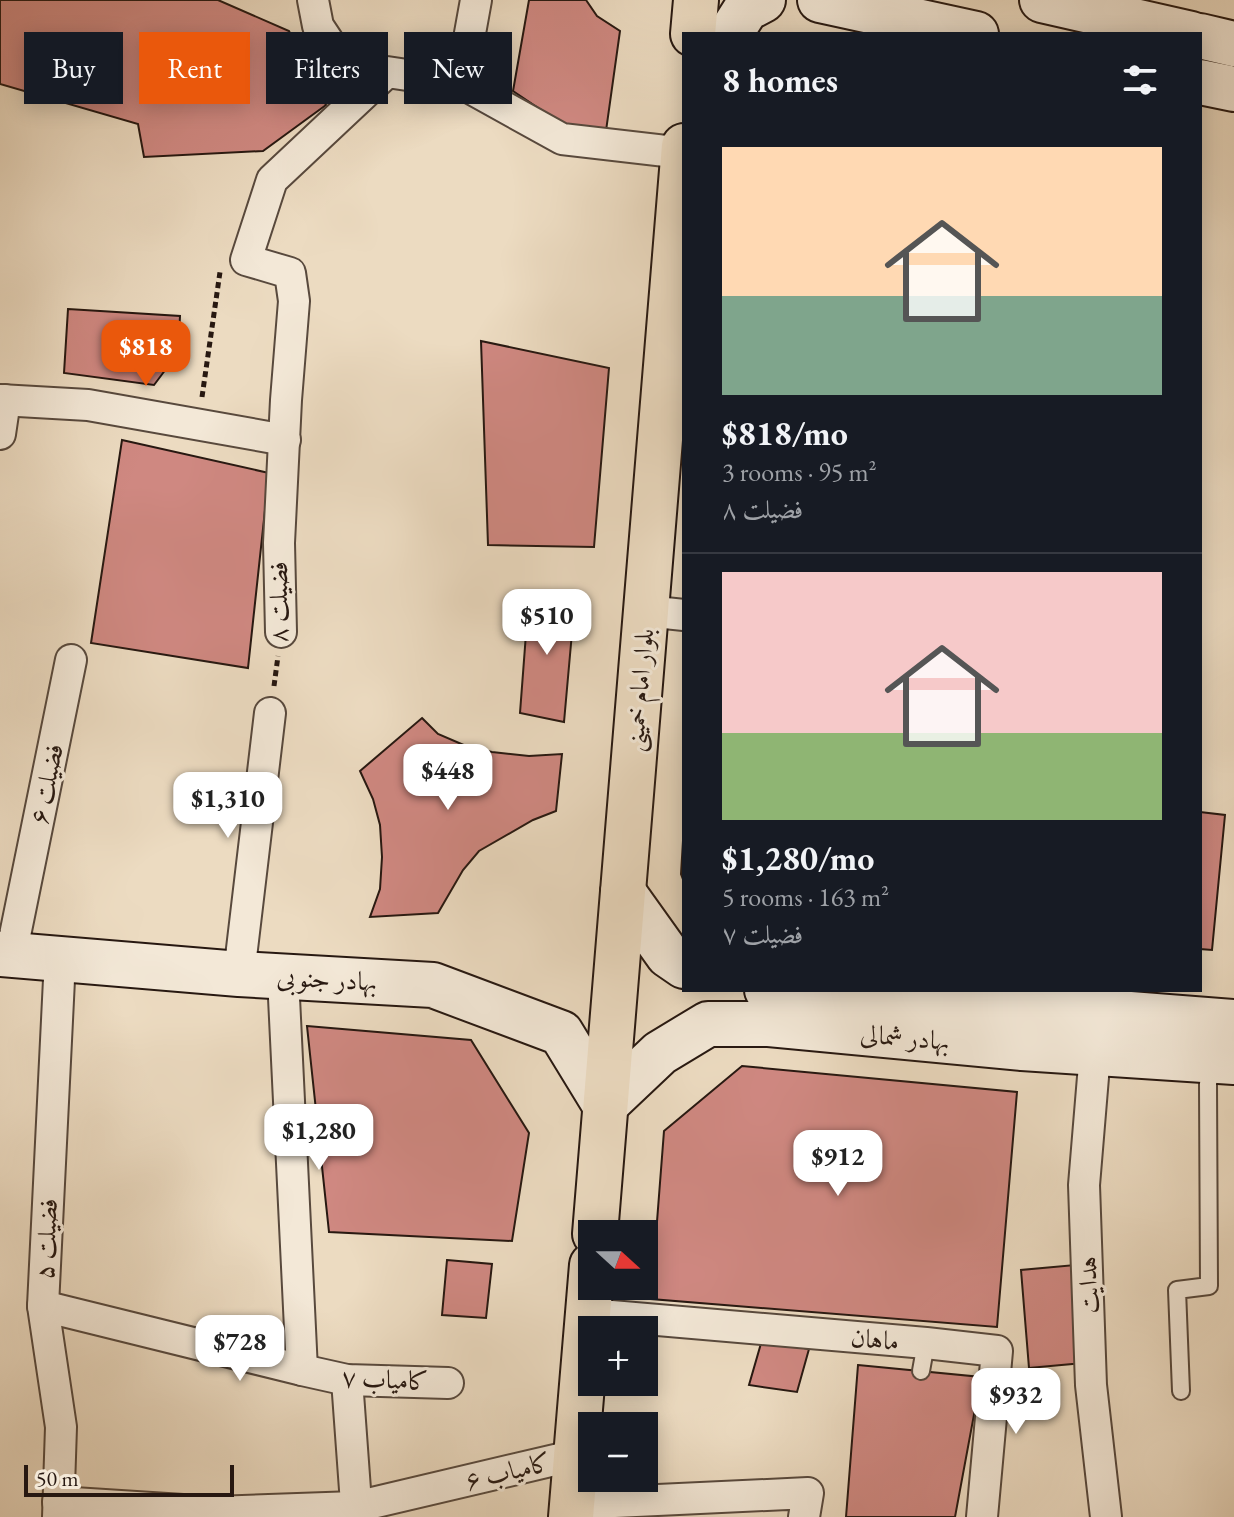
<!DOCTYPE html>
<meta charset="utf-8">
<style>
body{margin:0;font-family:"EB Garamond",Amiri,serif;background:#242831;color:#f1f3f6;height:100vh;display:flex;flex-direction:column;font-size:30px;white-space:nowrap}
*{box-sizing:border-box;margin:0}
p{font-size:26px;color:#9ea1a6}
.icon{flex:none;width:44px;height:44px;fill:none;stroke:currentColor;stroke-width:2;stroke-linecap:round;stroke-linejoin:round}
.map{position:relative;flex:1;overflow:hidden}
.details{position:absolute;left:682px;top:32px;width:520px;height:960px;display:flex;flex-direction:column;background:#171b24;border-radius:0px;box-shadow:0 4px 20px #0003}
.details>*{flex:none}
.guide{position:absolute;left:24px;top:32px;width:538px;height:72px;display:flex;gap:16px}
.needle{width:52px;rotate:111deg}
.tools{position:absolute;left:578px;top:1220px;display:grid;gap:16px}
.tools a{display:grid;place-items:center;width:80px;height:80px;border-radius:0px;background:#171b24;box-shadow:0 4px 20px #0003;font-size:40px}
.scale{position:absolute;left:24px;bottom:20px;width:210px;box-sizing:border-box;padding-left:8px;border:4px solid #271811;border-top:0;font-size:22px;line-height:28px;white-space:nowrap;color:#271811;-webkit-text-stroke:6px #f3e8d7;paint-order:stroke}
.price{position:absolute;translate:-50% -68px;padding:0 18px;border-radius:16px;background:#fff;color:#222;font-size:26px;line-height:52px;filter:drop-shadow(0 2px 4px #0008)}
.price::after{content:'';position:absolute;left:50%;top:48px;width:24px;height:18px;margin-left:-12px;background:inherit;clip-path:polygon(0 0,100% 0,50% 100%)}
.price.active{background:#ea580c;color:#fff}
ul{padding:0;list-style:none}
li{display:grid;align-content:center;gap:16px;height:424px;padding:0 40px}
li+li{border-top:2px solid #363941}
li span{display:grid;place-items:center;height:248px;border-radius:0px;color:#555}
li>.icon{margin-inline-start:auto}
span .icon{width:144px;height:144px;fill:#fffc;stroke-width:1}
li b{font-size:34px}
h2{display:flex;justify-content:space-between;align-items:center;height:96px;padding:0 40px;font-size:34px}
.pill{padding:0 28px;border-radius:0px;background:#171b24;box-shadow:0 4px 20px #0003;font-size:28px;line-height:72px}
.pill.active{background:#ea580c;color:#fff}
.map>svg:first-child{display:block}
.building{fill:#cf8881;stroke:#271811;stroke-width:2}
.lines{fill:none;stroke-linecap:round;stroke-linejoin:round}
.lane-casing{stroke:#58493d;stroke-width:20}
.street-casing{stroke:#58493d;stroke-width:34}
.secondary-casing{stroke:#271811;stroke-width:48}
.primary-casing{stroke:#271811;stroke-width:48}
.path{stroke:#271811;stroke-width:5;stroke-dasharray:6 4;stroke-linecap:butt}
.lane{stroke:#f3e8d7;stroke-width:16}
.street{stroke:#f3e8d7;stroke-width:30}
.secondary{stroke:#f3e8d7;stroke-width:44}
.primary{stroke:#ecdbc1;stroke-width:44}
.labels{text-anchor:middle;dominant-baseline:central;stroke-width:6;stroke-linejoin:round;paint-order:stroke}
.street-label{font-size:26px;fill:#271811;stroke:#f3e8d7}
</style>
<div class="map">
<svg width="1234" height="1517" viewBox="0 0 1234 1517">
<rect width="100%" height="100%" fill="#ecdbc1"/>
<filter id="stains"><feTurbulence type="fractalNoise" baseFrequency=".0025" numOctaves="4"/><feColorMatrix values="0 0 0 0 .2 0 0 0 0 .09 0 0 0 0 .02 0 0 0 .5 -.17"/></filter>
<radialGradient id="worn" r=".72"><stop offset=".6" stop-color="#630" stop-opacity="0"/><stop offset="1" stop-color="#630" stop-opacity=".3"/></radialGradient>
<g class="building">
<polygon points="0,0 218,0 289,31 326,105 263,151 144,157 138,124 0,84"/>
<polygon points="529,0 586,0 597,16 620,31 606,131 565,126 513,91"/>
<polygon points="68,309 180,316 178,353 154,385 64,373"/>
<polygon points="481,341 609,368 594,547 488,545"/>
<polygon points="122,440 269,473 248,668 91,643"/>
<polygon points="529,594 575,599 564,722 520,713"/>
<polygon points="422,718 438,734 466,746 492,752 529,756 562,754 556,811 533,820 479,851 463,870 438,913 370,917 380,889 382,857 380,825 373,799 360,771"/>
<polygon points="1200,812 1225,815 1212,950 1200,949"/>
<polygon points="684,824 684,882 681,874"/>
<polygon points="307,1026 471,1040 529,1133 512,1241 329,1232"/>
<polygon points="742,1066 1017,1092 997,1327 651,1299 664,1131"/>
<polygon points="447,1260 492,1264 486,1318 442,1315"/>
<polygon points="1075,1265 1083,1363 1029,1368 1021,1270"/>
<polygon points="762,1340 809,1349 797,1392 749,1385"/>
<polygon points="858,1365 981,1377 955,1517 846,1517"/>
</g>
<g class="lines">
<defs>
<g id="lane">
<polyline points="921,1371 926,1343"/>
<polyline points="1181,1391 1177,1290 1209,1286 1208,1084 1211,1062"/>
</g>
<g id="street">
<polyline points="313,0 318,26 363,94"/>
<polyline points="461,83 476,0"/>
<polyline points="0,400 88,405 285,440"/>
<polyline points="0,434 5,400"/>
<polyline points="646,611 684,615"/>
<polyline points="281,632 279,543 286,400 294,301 290,273 246,260 272,180 387,72 461,83 562,139 683,153"/>
<polyline points="11,955 71,660"/>
<polyline points="239,974 270,713"/>
<polyline points="283,977 302,1370"/>
<polyline points="1095,1053 1084,1185 1091,1385 1106,1517"/>
<polyline points="43,1306 302,1370 347,1380 448,1383"/>
<polyline points="588,1314 926,1343 997,1351 982,1517"/>
<polyline points="347,1380 357,1517"/>
<polyline points="58,1502 214,1512 355,1507 576,1455"/>
<polyline points="572,1504 808,1493 804,1517"/>
<polyline points="58,1517 61,1427 43,1306 60,959"/>
</g>
<g id="secondary">
<polyline points="820,0 976,34"/>
<polyline points="1042,0 1191,34"/>
<polyline points="730,34 746,9 763,0"/>
<polyline points="1200,36 1234,44"/>
<polyline points="1200,82 1234,89"/>
<polyline points="623,892 668,955 684,966"/>
<polyline points="0,954 239,974 433,985 561,1033 605,1105 660,1053 708,1024 769,1024 1022,1048 1234,1062"/>
<polyline points="767,990 1014,1005 1234,1022"/>
</g>
<g id="primary">
<polyline points="693,34 696,0"/>
<polyline points="595,1234 684,146"/>
<polyline points="571,1517 592,1265"/>
</g>
</defs>
<use href="#lane" class="lane-casing"/>
<use href="#street" class="street-casing"/>
<use href="#secondary" class="secondary-casing"/>
<use href="#primary" class="primary-casing"/>
<g class="path">
<polyline points="202,397 220,272"/>
<polyline points="274,686 278,656"/>
</g>
<use href="#lane" class="lane"/>
<use href="#street" class="street"/>
<use href="#secondary" class="secondary"/>
<use href="#primary" class="primary"/>
</g>
<g class="labels">
<g class="street-label">
<text transform="translate(278 602) rotate(-90)">فضیلت ۸</text>
<text transform="translate(639 690) rotate(-85)">بلوار امام خمینی</text>
<text transform="translate(46 784) rotate(-78)">فضیلت ۶</text>
<text transform="translate(327 979) rotate(3)">بهادر جنوبی</text>
<text transform="translate(905 1037) rotate(5)">بهادر شمالی</text>
<text transform="translate(46 1239) rotate(-87)">فضیلت ۵</text>
<text transform="translate(1088 1285) rotate(-92)">هدایت</text>
<text transform="translate(875 1339) rotate(5)">ماهان</text>
<text transform="translate(385 1379) rotate(3)">کامیاب ۷</text>
<text transform="translate(508 1471) rotate(-13)">کامیاب ۶</text>
</g>
</g>
<rect width="100%" height="100%" filter="url(#stains)"/>
<rect width="100%" height="100%" fill="url(#worn)"/>
</svg>
<div class="tools">
<a><svg class="needle" viewBox="-14 -14 28 28"><path d="M0-13l5 13h-10z" fill="#e53935"/><path d="M0 13l5-13h-10z" fill="#9ea1a6"/></svg></a>
<a>+</a>
<a>−</a>
</div>
<div class="scale">50 m</div>
<b class="price active" style="left:146px;top:388px">$818</b>
<b class="price" style="left:547px;top:657px">$510</b>
<b class="price" style="left:448px;top:812px">$448</b>
<b class="price" style="left:228px;top:840px">$1,310</b>
<b class="price" style="left:319px;top:1172px">$1,280</b>
<b class="price" style="left:838px;top:1198px">$912</b>
<b class="price" style="left:240px;top:1383px">$728</b>
<b class="price" style="left:1016px;top:1436px">$932</b>
<div class="guide">
<a class="pill">Buy</a>
<a class="pill active">Rent</a>
<a class="pill">Filters</a>
<a class="pill">New</a>
</div>
<section class="details">
<h2>8 homes<svg class="icon" aria-label="filters" viewBox="0 0 24 24"><path d="M4 7h16M4 17h16"/><circle cx="9" cy="7" r="2"/><circle cx="15" cy="17" r="2"/></svg></h2>
<ul>
<li><span style="background:linear-gradient(#ffd9b3 60%,#7fa58c 0)"><svg class="icon" aria-label="home" viewBox="0 0 24 24"><path d="M3 11l9-7 9 7M6 9v11h12V9"/></svg></span><div><b>$818/mo</b><p>3 rooms · 95 m²</p><p>فضیلت ۸</p></div></li>
<li><span style="background:linear-gradient(#f6c9c9 65%,#8fb573 0)"><svg class="icon" aria-label="home" viewBox="0 0 24 24"><path d="M3 11l9-7 9 7M6 9v11h12V9"/></svg></span><div><b>$1,280/mo</b><p>5 rooms · 163 m²</p><p>فضیلت ۷</p></div></li>
</ul>
</section>
</div>
